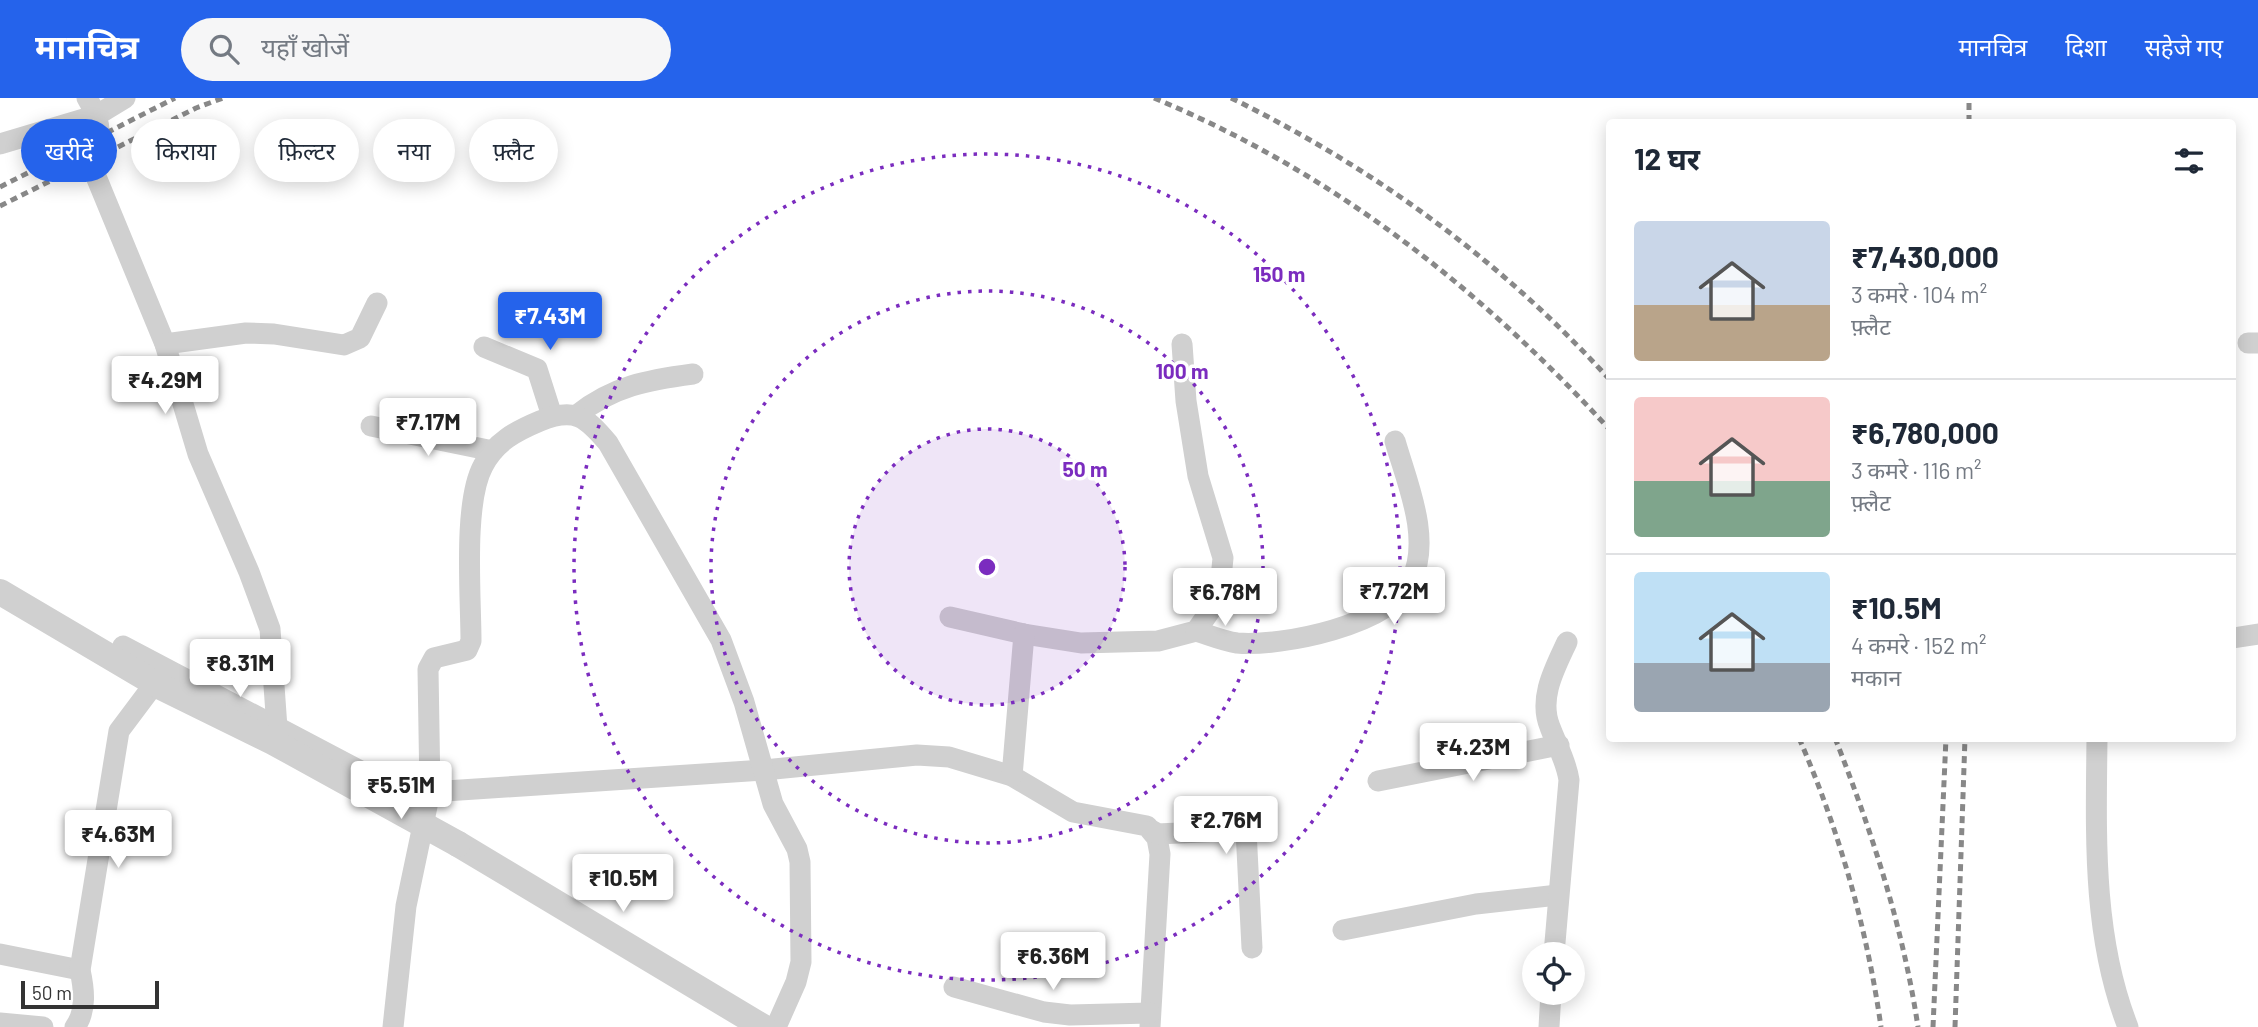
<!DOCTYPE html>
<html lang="hi">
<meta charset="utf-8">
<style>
body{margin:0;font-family:Barlow,"Noto Sans Devanagari",sans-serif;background:#f6f6f7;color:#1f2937;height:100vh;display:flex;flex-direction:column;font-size:26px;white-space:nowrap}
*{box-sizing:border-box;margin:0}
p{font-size:23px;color:#747a83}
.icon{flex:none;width:38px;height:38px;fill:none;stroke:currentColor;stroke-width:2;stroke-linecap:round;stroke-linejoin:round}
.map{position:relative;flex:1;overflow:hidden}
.panel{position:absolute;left:1606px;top:21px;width:630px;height:623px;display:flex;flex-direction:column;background:#fff;border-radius:7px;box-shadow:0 4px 18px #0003}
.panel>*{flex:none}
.top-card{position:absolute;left:21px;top:21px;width:665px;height:63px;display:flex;gap:14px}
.buttons{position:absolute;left:1522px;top:844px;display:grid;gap:14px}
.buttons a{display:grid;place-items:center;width:63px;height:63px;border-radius:50%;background:#fff;box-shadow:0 4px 18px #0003;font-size:35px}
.scale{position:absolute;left:21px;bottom:18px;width:138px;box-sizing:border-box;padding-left:7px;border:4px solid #333;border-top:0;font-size:19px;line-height:24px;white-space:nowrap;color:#333;-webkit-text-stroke:5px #fff;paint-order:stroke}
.price{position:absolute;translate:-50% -60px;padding:0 16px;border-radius:7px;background:#fff;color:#222;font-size:23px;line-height:46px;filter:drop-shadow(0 2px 4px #0008)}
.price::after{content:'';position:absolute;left:50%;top:42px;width:21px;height:16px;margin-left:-10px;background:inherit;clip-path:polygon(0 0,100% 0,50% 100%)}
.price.on{background:#2563eb;color:#fff}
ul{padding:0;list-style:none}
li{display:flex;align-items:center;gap:21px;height:175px;padding:0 28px}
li+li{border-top:2px solid #e0e1e3}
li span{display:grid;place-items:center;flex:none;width:196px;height:140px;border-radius:7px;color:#555}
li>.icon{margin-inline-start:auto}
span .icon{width:84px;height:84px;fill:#fffc;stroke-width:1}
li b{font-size:30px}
h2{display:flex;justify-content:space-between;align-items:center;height:84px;padding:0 28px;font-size:30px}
.pill{padding:0 24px;border-radius:32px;background:#fff;box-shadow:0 4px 18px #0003;font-size:24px;line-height:63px}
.pill.on{background:#2563eb;color:#fff}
header{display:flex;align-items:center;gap:42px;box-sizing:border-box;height:98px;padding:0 35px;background:#2563eb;color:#fff}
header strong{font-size:33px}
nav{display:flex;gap:38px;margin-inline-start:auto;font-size:24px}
.search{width:490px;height:63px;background:#f6f6f7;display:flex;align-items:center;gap:18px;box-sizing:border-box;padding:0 24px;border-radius:38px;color:#747a83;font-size:26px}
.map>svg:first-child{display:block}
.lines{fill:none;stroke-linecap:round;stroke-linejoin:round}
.minor{stroke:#d0d0d0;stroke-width:21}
.tertiary{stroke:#d0d0d0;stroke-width:26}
.rail{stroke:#888;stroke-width:5;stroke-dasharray:7 5;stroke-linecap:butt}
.tertiary-bridge{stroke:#d0d0d0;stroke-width:26}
.ring{fill:none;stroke:#7b2cbf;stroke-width:3.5;stroke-dasharray:3.5 7}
.centre{fill:#7b2cbf;stroke:#fff;stroke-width:3.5}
.ring-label{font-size:21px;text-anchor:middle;font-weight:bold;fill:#7b2cbf;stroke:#fff;stroke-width:7;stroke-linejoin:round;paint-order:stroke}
</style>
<header>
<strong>मानचित्र</strong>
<div class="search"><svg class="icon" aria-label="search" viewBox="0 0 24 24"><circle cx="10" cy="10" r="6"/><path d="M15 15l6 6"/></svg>यहाँ खोजें</div>
<nav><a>मानचित्र</a><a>दिशा</a><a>सहेजे गए</a></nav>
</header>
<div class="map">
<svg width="2258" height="929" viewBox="0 0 2258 929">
<rect width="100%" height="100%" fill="#fff"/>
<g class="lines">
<g class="minor">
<path d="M87 0C103 27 102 36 90 64L165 246 198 356 249 474 270 531 277 630"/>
<polyline points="0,46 97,17 125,0"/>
<polyline points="2248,245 2258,245"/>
<polyline points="165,246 246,235 274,236 344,247 360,240 377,205"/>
<polyline points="484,249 537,271 552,318"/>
<path d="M577 317C613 288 648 282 693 276"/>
<polyline points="371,328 493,353"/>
<polyline points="950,519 1024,536 1081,545 1158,543 1196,533 1219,500 1223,460 1198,378 1186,303 1182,246"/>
<path d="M1196 533C1209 537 1223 543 1237 545 1281 549 1391 527 1411 483 1432 441 1407 385 1395 343"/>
<polyline points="2233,540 2258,536"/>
<polyline points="123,548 408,698 430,694 764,672 917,657 949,659 1012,678 1073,714 1147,728 1157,740 1160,756 1150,929"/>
<path d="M2097 640C2096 736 2092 838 2128 929"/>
<polyline points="1012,678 1024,536"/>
<polyline points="1378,683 1559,647"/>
<polyline points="1153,733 1157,736 1246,732 1252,850"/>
<polyline points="1343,832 1476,806 1558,797"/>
<polyline points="0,856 80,872"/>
<path d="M1554 856 1569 682C1566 662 1557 648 1550 629 1538 600 1555 570 1567 544"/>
<polyline points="954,889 1044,914 1070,917 1150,915"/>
<polyline points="0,925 43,929"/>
<path d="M75 929C87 913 84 890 80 872L119 633 155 585"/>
<path d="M393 929 406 808 430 694 428 571 434 560 467 552 471 543C471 499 463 405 483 368 495 344 516 333 540 323 575 309 586 319 608 345L721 542 744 604 773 706 797 751 800 764 801 864 796 884 776 929"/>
<polyline points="1549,929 1551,894"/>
</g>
<polyline class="tertiary" points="458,746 763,929"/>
<g class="rail">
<path d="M1154 0C1332 74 1480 190 1610 332"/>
<path d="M1231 0C1374 70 1503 164 1610 282"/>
<polyline points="1969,24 1969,0"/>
<polyline points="0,89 175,0"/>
<polyline points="0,108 196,10 223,0"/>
<path d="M1799 640C1839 732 1867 830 1881 929"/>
<path d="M1835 640C1872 734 1903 829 1918 929"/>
<polyline points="1933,929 1946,640"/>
<polyline points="1955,929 1965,640"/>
</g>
<polyline class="tertiary-bridge" points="0,494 161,589 273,644 458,746"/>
</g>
<circle cx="987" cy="469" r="138" fill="#7b2cbf" fill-opacity=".12"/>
<g class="ring">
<circle cx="987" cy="469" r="138"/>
<circle cx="987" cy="469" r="276"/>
<circle cx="987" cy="469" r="413"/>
</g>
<circle cx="987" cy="469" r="10" class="centre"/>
<g class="ring-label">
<text x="1279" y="184">150 m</text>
<text x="1182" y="281">100 m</text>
<text x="1085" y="379">50 m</text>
</g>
</svg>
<div class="buttons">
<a><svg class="icon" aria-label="locate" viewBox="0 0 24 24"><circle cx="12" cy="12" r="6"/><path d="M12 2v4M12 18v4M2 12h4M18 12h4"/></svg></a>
</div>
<div class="scale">50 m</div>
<b class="price on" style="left:550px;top:254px">₹7.43M</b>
<b class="price" style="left:165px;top:318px">₹4.29M</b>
<b class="price" style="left:428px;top:360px">₹7.17M</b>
<b class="price" style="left:1394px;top:529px">₹7.72M</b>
<b class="price" style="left:1225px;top:530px">₹6.78M</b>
<b class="price" style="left:240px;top:601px">₹8.31M</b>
<b class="price" style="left:1473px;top:685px">₹4.23M</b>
<b class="price" style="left:401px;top:723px">₹5.51M</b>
<b class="price" style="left:1226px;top:758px">₹2.76M</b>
<b class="price" style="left:118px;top:772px">₹4.63M</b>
<b class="price" style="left:623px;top:816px">₹10.5M</b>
<b class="price" style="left:1053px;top:894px">₹6.36M</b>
<div class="top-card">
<a class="pill on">खरीदें</a>
<a class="pill">किराया</a>
<a class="pill">फ़िल्टर</a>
<a class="pill">नया</a>
<a class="pill">फ़्लैट</a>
</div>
<section class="panel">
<h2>12 घर<svg class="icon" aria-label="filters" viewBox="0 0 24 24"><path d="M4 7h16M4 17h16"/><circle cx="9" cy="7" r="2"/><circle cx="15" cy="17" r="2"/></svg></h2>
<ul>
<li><span style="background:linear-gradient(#c9d6e8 60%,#b9a48a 0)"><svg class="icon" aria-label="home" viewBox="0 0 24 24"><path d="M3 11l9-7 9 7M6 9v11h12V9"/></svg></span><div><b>₹7,430,000</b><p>3 कमरे · 104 m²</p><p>फ़्लैट</p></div></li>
<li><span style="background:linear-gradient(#f6c9c9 60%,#7fa58c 0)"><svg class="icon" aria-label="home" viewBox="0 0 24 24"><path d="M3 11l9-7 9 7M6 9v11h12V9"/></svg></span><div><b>₹6,780,000</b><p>3 कमरे · 116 m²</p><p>फ़्लैट</p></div></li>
<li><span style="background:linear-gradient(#bfe0f5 65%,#9aa5b1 0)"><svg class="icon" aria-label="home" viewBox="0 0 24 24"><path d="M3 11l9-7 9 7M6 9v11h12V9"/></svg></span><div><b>₹10.5M</b><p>4 कमरे · 152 m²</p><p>मकान</p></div></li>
</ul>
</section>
</div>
